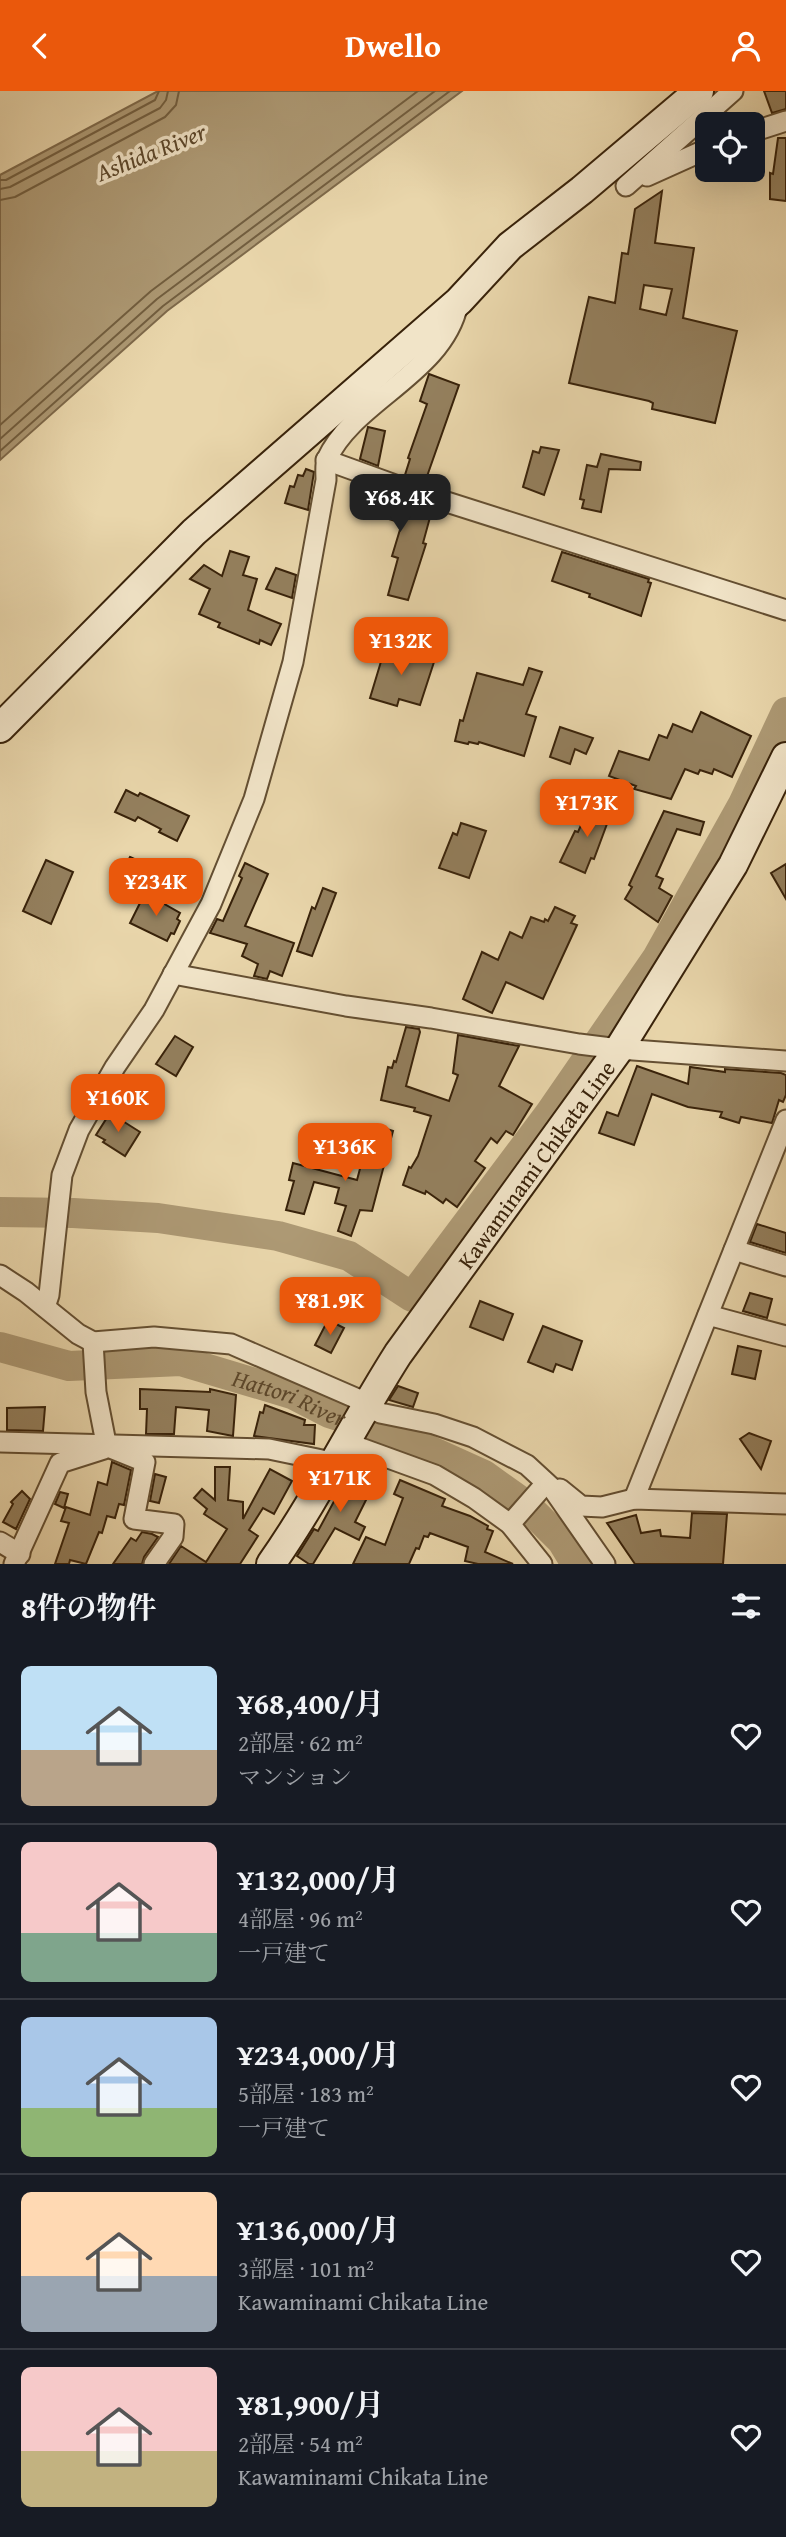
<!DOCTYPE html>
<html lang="ja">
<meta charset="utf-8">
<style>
body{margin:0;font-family:"Gentium Book Plus","Noto Serif JP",serif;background:#242831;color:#f1f3f6;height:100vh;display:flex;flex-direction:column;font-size:26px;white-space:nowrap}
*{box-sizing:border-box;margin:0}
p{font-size:23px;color:#9ea1a6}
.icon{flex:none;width:38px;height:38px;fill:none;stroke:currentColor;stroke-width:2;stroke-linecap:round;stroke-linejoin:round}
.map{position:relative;height:1473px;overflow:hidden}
.details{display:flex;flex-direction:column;background:#171b24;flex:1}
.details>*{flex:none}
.controls{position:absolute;left:695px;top:21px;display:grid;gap:14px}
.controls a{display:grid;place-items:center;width:70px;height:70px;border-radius:10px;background:#171b24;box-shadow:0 7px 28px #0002;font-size:35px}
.price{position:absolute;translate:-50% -60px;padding:0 16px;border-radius:14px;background:#ea580c;color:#fff;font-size:23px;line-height:46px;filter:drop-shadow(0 2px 4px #0008)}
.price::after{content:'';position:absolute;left:50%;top:42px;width:21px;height:16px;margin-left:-10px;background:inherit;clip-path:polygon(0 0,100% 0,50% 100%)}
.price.on{background:#222;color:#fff}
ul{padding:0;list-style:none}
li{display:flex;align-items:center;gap:21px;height:175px;padding:0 21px}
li+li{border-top:2px solid #363941}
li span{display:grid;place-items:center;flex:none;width:196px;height:140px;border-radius:10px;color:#555}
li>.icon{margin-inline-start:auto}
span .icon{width:84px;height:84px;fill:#fffc;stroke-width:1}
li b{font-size:30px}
h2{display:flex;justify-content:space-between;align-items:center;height:84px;padding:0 21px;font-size:30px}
header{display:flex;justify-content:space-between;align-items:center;height:91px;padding:0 21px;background:#ea580c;color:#fff;font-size:32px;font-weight:800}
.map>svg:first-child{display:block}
.water{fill:#ad9974;stroke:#7e694a;stroke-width:2}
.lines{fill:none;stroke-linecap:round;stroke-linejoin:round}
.shore{stroke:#725e3f;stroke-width:2}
.river{stroke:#ad9974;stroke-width:30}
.building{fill:#94805e;stroke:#38220a;stroke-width:2;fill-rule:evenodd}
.street-casing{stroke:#644f32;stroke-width:23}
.secondary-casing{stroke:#38220a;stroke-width:32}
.street{stroke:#f1e4c8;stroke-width:19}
.secondary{stroke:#f1e4c8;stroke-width:28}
.labels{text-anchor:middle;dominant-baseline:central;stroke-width:7;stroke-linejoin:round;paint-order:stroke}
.street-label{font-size:23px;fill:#38220a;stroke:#f1e4c8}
.water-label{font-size:24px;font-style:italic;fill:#5b462a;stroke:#f1e4c8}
</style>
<header><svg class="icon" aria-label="back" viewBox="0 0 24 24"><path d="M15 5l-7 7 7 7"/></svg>Dwello<svg class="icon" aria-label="person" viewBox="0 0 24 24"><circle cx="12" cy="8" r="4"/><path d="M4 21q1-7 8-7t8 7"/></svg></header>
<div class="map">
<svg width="786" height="1473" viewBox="0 0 786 1473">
<rect width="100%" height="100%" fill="#e9d6ab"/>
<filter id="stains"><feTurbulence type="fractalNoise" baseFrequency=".00286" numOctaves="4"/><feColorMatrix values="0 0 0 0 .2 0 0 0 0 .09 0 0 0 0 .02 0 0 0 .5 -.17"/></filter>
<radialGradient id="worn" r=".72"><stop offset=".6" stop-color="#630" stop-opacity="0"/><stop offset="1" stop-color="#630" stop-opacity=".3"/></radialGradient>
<polygon class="water" points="158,0 462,0 167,220 0,369 0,84"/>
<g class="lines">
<g class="shore">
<polyline points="0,89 6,89 155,9 159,0"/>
<polyline points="0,98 10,96 160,17 166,9 168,0"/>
<polyline points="0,109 15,106 165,26 176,14 179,0"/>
<polyline points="0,334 151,200 418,0"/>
<polyline points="0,348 157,208 435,0"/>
<polyline points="0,360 163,215 450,0"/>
</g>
<g class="river">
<polyline points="0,1121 73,1122 158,1127 278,1145 349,1165 412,1206 550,1022 657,867 743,713 786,621"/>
<path id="s1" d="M0 1256 69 1275 181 1270 292 1303 329 1322 391 1342 484 1384 526 1414 562 1450 576 1473"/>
</g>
</g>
<g class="building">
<polygon points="764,0 786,0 786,18 772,22"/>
<polygon points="778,47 786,47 786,110 770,108 770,82 773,83"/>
<path d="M662 100 655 152 694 157 683 227 737 240 715 332 652 318 653 312 649 310 569 292 589 206 615 212 622 162 628 163 635 118ZM644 194 672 198 666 224 640 218Z"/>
<polygon points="429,283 459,294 425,391 405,384 410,368 408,367 427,313 420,310"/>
<polygon points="368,336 385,340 378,375 360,368"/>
<polygon points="541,356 559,359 544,404 523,396 533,360 539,362"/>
<polygon points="601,363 641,371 640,379 609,378 601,421 582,417 584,409 580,408 587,374 597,376"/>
<polygon points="306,378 314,381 308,419 285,412 290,395 294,396 298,384 303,385"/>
<polygon points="360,394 432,419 423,452 426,453 408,509 388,504 398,467 392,465 402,432 353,417"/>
<polygon points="230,460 249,466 243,484 257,488 248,519 281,533 271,554 260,549 259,553 218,536 220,532 199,523 210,498 190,488 204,474 222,485"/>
<polygon points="562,461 649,488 648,491 651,492 641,525 589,506 590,503 552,490"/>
<polygon points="276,477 296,484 292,507 266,498"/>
<polygon points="386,554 415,563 414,565 434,571 420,614 399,608 397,615 370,607"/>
<polygon points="529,577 542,581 526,623 536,626 524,665 479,651 478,653 469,651 468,653 455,650 460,629 463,630 477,582 523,594"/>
<polygon points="701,621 751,645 732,686 714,678 712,683 700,679 698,683 685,678 671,708 634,698 636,695 609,685 619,660 649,669 659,644 667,647 673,633 692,641"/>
<polygon points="560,636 593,647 586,663 575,658 570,673 550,666"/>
<polygon points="126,699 138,705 140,702 189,725 177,750 159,741 161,738 138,726 135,730 115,721"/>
<polygon points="591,712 611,722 594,768 591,767 585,782 560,771 575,740 578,741"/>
<polygon points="664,720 704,731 700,744 677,738 656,785 663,788 659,797 672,805 658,831 625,808 632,796 629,794"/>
<polygon points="461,732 486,740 469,787 439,777 453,742 457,744"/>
<polygon points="130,766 152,776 145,790 123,779"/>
<polygon points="46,769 73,781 51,833 23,820"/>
<polygon points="245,772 268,783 245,835 294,852 282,885 270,880 267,888 254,885 258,873 242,865 247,853 210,842 217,828 223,830 242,787 239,785"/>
<polygon points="786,773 786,808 771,782"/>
<polygon points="323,797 336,802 312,865 297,860 312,816 315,818"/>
<polygon points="145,802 180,822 177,828 180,830 174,843 171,842 167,850 130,832"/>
<polygon points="555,816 575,825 571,832 577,834 543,908 506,891 492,922 463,908 482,861 498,869 510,841 522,847 531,826 544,831 545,828 548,830"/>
<polygon points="406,936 419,938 420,941 406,995 449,1010 458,984 453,982 458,944 519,955 499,995 532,1013 513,1044 506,1040 497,1052 491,1047 475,1070 485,1077 457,1116 446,1108 443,1112 426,1100 425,1103 403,1094 409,1076 411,1077 418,1065 431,1025 414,1020 415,1017 381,1009 388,976 392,977 394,970 396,971"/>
<polygon points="175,945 193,956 176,985 156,973"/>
<polygon points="637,975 688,993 690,976 725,981 725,978 781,982 786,984 786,1004 783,1011 779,1009 772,1032 741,1026 739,1032 720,1026 722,1021 688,1016 652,1003 634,1054 599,1042 607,1021 618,1025"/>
<polygon points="110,1022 140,1041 125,1065 103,1051 105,1049 96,1044"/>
<polygon points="377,1035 393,1040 372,1120 360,1119 351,1145 338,1140 346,1115 335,1112 339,1097 314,1091 304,1123 286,1119 294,1090 289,1089 293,1072 357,1089 365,1059 370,1060"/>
<polygon points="757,1133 786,1142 786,1162 750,1151"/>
<polygon points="750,1202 772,1208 767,1227 743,1220"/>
<polygon points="480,1210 513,1223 503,1249 470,1236"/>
<polygon points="328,1229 344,1237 331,1262 315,1254"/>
<polygon points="543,1235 582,1250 572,1279 556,1273 553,1281 528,1271"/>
<polygon points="738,1255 761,1260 755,1288 732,1283"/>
<polygon points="398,1295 418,1302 413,1316 389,1309"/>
<polygon points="140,1298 210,1301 210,1298 236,1304 233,1345 207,1340 209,1319 176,1316 174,1343 146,1343 147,1318 140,1318"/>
<polygon points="265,1314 305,1329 304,1334 315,1334 314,1353 254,1345 260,1321 263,1322"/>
<polygon points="45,1316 43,1340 7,1339 7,1317"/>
<polygon points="749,1342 771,1350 761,1378 740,1348"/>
<polygon points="358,1369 371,1375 360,1396 370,1401 355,1431 365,1436 359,1449 335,1437 313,1473 309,1473 297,1465 314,1438 318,1440 338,1403 336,1402"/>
<polygon points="112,1371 131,1379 124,1414 119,1413 115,1427 107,1425 102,1442 99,1441 86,1473 70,1469 69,1473 55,1473 69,1432 61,1430 66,1416 90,1424 98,1391 107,1394"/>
<polygon points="215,1376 230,1376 228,1409 243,1411 243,1428 270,1378 292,1390 274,1423 263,1417 249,1439 258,1445 240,1473 169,1473 181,1455 206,1471 227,1438 204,1423 207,1418 194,1407 202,1398 215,1409"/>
<polygon points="155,1383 166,1386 159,1412 150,1410"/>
<polygon points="400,1389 445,1408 442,1415 470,1425 488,1435 487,1438 493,1440 485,1461 513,1473 478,1473 465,1470 468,1456 430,1442 428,1446 424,1445 419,1458 416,1457 409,1473 353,1473 366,1446 385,1454 403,1407 394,1403"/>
<polygon points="22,1400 30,1408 16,1438 3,1431 13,1413 11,1411"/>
<polygon points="60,1401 68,1403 64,1417 55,1413"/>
<polygon points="692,1422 727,1423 723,1473 635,1473 607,1432 636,1424 641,1442 660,1439 661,1445 690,1447"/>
<polygon points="142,1441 152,1443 158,1446 144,1466 142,1473 113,1473 131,1447 136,1450"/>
</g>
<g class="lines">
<defs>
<g id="street">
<polyline points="752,41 786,30"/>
<polyline points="647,85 707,58"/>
<polyline points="626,95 733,0"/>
<polyline points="326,369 409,399 786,519"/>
<polyline points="173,883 346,915 431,927 579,953 619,958 786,970"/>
<polyline points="734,1159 786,1175"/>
<polyline points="0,1184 26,1201 78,1243 93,1251 154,1246 231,1253 367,1312 380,1322 434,1333 473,1346 527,1374 552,1397 605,1473"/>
<path d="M45 1216 49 1204 62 1084 79 1039 115 976 154 919 211 813 254 708 293 571 326 389C326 382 325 373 327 368 354 309 443 283 458 213"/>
<polyline points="708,1224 786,1245"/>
<polyline points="93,1251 96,1301 106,1352 108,1356 145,1371 134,1428 174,1433 173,1446 154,1473"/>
<polyline points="0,1351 269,1358 322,1369 331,1377"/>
<polyline points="347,1352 435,1384 474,1407 510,1433 542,1473"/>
<polyline points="560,1398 581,1415 602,1416 634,1408 786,1413"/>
<polyline points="634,1408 786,1029"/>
<polyline points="510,1433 546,1392"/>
<polyline points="0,1451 20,1463"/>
<polyline points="14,1473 60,1372 104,1358"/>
</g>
<g id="secondary">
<polyline points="0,637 194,441 459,210 510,155 582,99 699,0"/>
<path id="s2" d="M271 1473C318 1406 354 1332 398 1263L619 958 733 774 786 666"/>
</g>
</defs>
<use href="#street" class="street-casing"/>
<use href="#secondary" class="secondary-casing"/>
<use href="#street" class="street"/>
<use href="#secondary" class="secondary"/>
</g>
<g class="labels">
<g class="street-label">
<text stroke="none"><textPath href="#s2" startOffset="480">Kawaminami Chikata Line</textPath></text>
</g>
<g class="water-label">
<text transform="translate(151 61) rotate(-22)">Ashida River</text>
<text stroke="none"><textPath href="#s1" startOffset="298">Hattori River</textPath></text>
</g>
</g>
<rect width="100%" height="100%" filter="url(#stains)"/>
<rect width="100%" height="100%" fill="url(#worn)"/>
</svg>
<div class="controls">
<a><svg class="icon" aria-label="locate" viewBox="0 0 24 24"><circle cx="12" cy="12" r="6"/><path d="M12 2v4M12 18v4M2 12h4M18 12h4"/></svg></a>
</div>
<b class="price on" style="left:400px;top:443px">¥68.4K</b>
<b class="price" style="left:401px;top:586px">¥132K</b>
<b class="price" style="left:587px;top:748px">¥173K</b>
<b class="price" style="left:156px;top:827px">¥234K</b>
<b class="price" style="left:118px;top:1043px">¥160K</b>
<b class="price" style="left:345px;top:1092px">¥136K</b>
<b class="price" style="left:330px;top:1246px">¥81.9K</b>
<b class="price" style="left:340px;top:1423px">¥171K</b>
</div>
<section class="details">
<h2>8件の物件<svg class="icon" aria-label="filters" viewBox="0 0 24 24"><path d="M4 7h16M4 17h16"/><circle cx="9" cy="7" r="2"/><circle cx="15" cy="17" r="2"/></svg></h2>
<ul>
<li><span style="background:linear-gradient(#bfe0f5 60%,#b9a48a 0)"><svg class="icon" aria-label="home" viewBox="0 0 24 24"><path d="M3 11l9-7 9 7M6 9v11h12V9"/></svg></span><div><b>¥68,400/月</b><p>2部屋 · 62 m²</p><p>マンション</p></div><svg class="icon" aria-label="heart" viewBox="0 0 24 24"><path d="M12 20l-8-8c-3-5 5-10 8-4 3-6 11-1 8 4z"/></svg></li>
<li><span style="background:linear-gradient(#f6c9c9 65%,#7fa58c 0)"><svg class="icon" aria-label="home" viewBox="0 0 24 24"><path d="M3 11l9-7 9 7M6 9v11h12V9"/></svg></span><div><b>¥132,000/月</b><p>4部屋 · 96 m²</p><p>一戸建て</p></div><svg class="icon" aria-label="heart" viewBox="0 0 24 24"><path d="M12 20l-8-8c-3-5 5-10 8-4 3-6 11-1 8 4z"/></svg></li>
<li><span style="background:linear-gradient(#a9c7e8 65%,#8fb573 0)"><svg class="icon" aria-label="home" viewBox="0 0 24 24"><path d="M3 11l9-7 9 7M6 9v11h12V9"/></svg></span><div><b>¥234,000/月</b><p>5部屋 · 183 m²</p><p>一戸建て</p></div><svg class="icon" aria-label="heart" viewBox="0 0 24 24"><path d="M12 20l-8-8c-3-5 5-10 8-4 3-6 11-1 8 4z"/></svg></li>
<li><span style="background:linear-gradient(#ffd9b3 60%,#9aa5b1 0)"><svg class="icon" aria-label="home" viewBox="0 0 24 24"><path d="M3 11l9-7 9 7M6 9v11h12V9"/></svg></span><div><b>¥136,000/月</b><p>3部屋 · 101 m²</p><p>Kawaminami Chikata Line</p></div><svg class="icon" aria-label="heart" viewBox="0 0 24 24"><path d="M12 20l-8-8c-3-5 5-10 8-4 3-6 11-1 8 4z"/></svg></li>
<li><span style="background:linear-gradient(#f6c9c9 60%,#c2b280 0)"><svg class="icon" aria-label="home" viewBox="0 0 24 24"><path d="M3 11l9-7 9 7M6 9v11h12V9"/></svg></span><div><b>¥81,900/月</b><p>2部屋 · 54 m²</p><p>Kawaminami Chikata Line</p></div><svg class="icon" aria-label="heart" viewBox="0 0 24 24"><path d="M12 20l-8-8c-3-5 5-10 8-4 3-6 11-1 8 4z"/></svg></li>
</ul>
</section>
